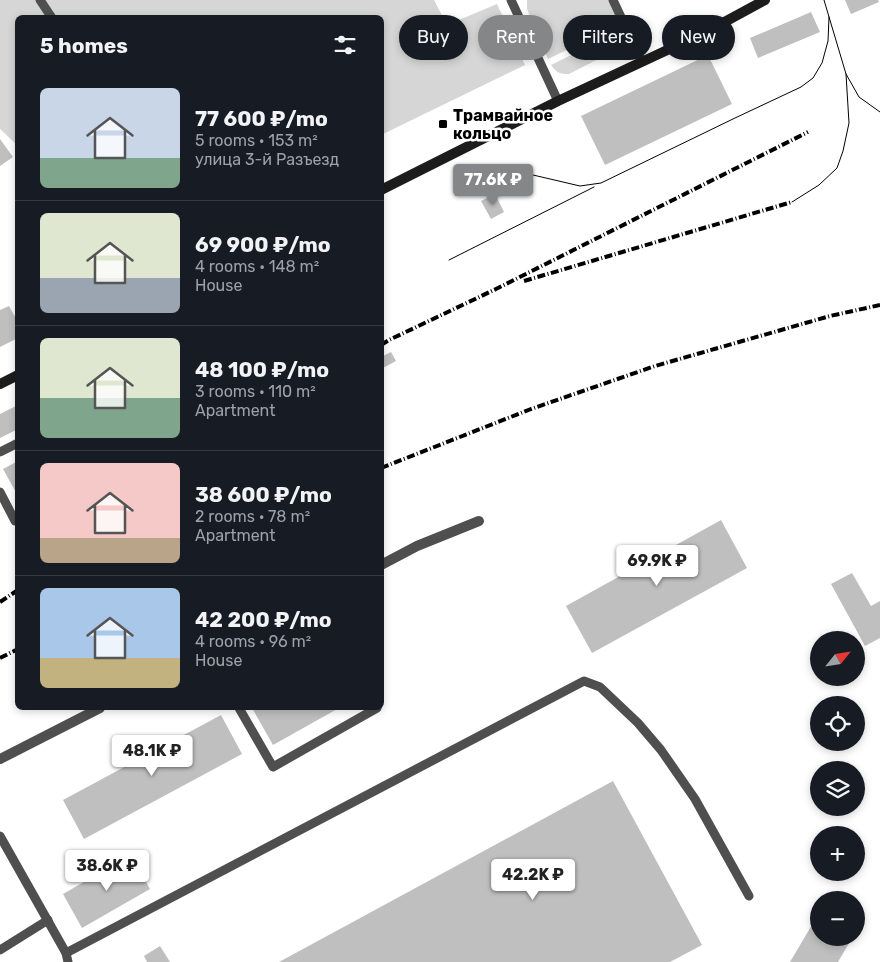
<!DOCTYPE html>
<meta charset="utf-8">
<style>
body{margin:0;font-family:Rubik,sans-serif;background:#242831;color:#f1f3f6;height:100vh;display:flex;flex-direction:column;font-size:19px;white-space:nowrap}
*{box-sizing:border-box;margin:0}
p{font-size:16px;color:#9ea1a6}
.icon{flex:none;width:28px;height:28px;fill:none;stroke:currentColor;stroke-width:2;stroke-linecap:round;stroke-linejoin:round}
.map{position:relative;flex:1;overflow:hidden}
.sheet{position:absolute;left:15px;top:15px;width:369px;height:695px;display:flex;flex-direction:column;background:#171b24;border-radius:8px;box-shadow:0 2px 8px #0003}
.sheet>*{flex:none}
.hud{position:absolute;left:399px;top:15px;width:406px;height:45px;display:flex;gap:10px}
.needle{width:32px;rotate:60deg}
.buttons{position:absolute;left:810px;top:631px;display:grid;gap:10px}
.buttons a{display:grid;place-items:center;width:55px;height:55px;border-radius:50%;background:#171b24;box-shadow:0 2px 8px #0003;font-size:25px}
.price{position:absolute;translate:-50% -42px;padding:0 11px;border-radius:5px;background:#fff;color:#222;font-size:16px;line-height:32px;filter:drop-shadow(0 1px 2px #0008)}
.price::after{content:'';position:absolute;left:50%;top:30px;width:15px;height:11px;margin-left:-8px;background:inherit;clip-path:polygon(0 0,100% 0,50% 100%)}
.price.current{background:#858687;color:#fff}
ul{padding:0;list-style:none}
li{display:flex;align-items:center;gap:15px;height:125px;padding:0 25px}
li+li{border-top:1px solid #363941}
li span{display:grid;place-items:center;flex:none;width:140px;height:100px;border-radius:8px;color:#555}
li>.icon{margin-inline-start:auto}
span .icon{width:60px;height:60px;fill:#fffc;stroke-width:1}
li b{font-size:21px}
h2{display:flex;justify-content:space-between;align-items:center;height:60px;padding:0 25px;font-size:21px}
.pill{padding:0 18px;border-radius:22px;background:#171b24;box-shadow:0 2px 8px #0003;font-size:18px;line-height:45px}
.pill.current{background:#858687;color:#fff}
.map>svg:first-child{display:block}
.green{fill:#d6d6d6}
.building{fill:#bfbfbf}
.lines{fill:none;stroke-linecap:round;stroke-linejoin:round}
.service{stroke:#4f4f4f;stroke-width:9}
.minor{stroke:#4f4f4f;stroke-width:10}
.secondary{stroke:#1c1c1c;stroke-width:10}
.tram{stroke:#000;stroke-width:1}
.rail{stroke:#000;stroke-width:4;stroke-dasharray:8 2.5 1 2.5;stroke-linecap:butt}
.poi-dot{fill:#000;stroke:#fff;stroke-width:2}
.labels{text-anchor:middle;dominant-baseline:central;stroke-width:5;stroke-linejoin:round;paint-order:stroke}
.poi-label{font-size:16px;font-weight:bold;fill:#000;stroke:#fff;text-anchor:start}
</style>
<div class="map">
<svg width="880" height="962" viewBox="0 0 880 962">
<rect width="100%" height="100%" fill="#fff"/>
<g class="green">
<polygon points="0,0 434,0 447,25 497,4 525,65 381,135 381,18 18,18 17,145 0,129"/>
<polygon points="527,0 609,0 620,24 548,59 527,9"/>
<path d="M622 30C624 38 623 42 618 49L569 74C559 74 557 73 551 65Z"/>
</g>
<g class="building">
<polygon points="845,0 878,0 879,2 851,14"/>
<polygon points="811,12 820,32 758,58 750,38"/>
<polygon points="708,55 732,104 605,165 581,116"/>
<polygon points="0,139 13,157 0,166"/>
<polygon points="495,194 504,212 491,219 481,201"/>
<polygon points="9,306 18,322 18,338 0,347 0,310"/>
<polygon points="391,352 396,361 381,369 381,357"/>
<polygon points="18,405 18,429 0,438 0,414"/>
<polygon points="18,461 18,496 3,469"/>
<polygon points="721,520 747,568 592,653 566,606"/>
<polygon points="852,573 871,606 880,601 880,638 865,646 831,584"/>
<polygon points="252,708 339,708 273,745"/>
<polygon points="221,715 242,754 84,839 63,800"/>
<polygon points="613,781 702,945 670,962 279,962"/>
<polygon points="131,855 150,889 82,928 63,894"/>
<polygon points="819,913 819,938 852,938 838,962 790,962"/>
<polygon points="160,946 170,962 147,962 144,956"/>
</g>
<g class="lines">
<g class="service">
<polyline points="40,0 52,18"/>
<polyline points="511,0 558,101"/>
<polyline points="613,0 642,62"/>
<polyline points="0,452 18,443"/>
<polyline points="0,492 15,521 18,520"/>
<polyline points="239,708 273,767 377,708"/>
<polyline points="0,836 66,953 68,962"/>
<polyline points="0,950 48,920"/>
<polyline points="66,953 584,681 600,687 638,723 661,750 695,799 749,896"/>
</g>
<g class="minor">
<polyline points="381,565 417,546 479,521"/>
<polyline points="0,759 100,708"/>
</g>
<g class="secondary">
<polyline points="381,190 558,101 708,31 765,0"/>
<polyline points="0,384 18,375"/>
</g>
<g class="tram">
<polyline points="824,0 846,74 859,97 880,112"/>
<polyline points="456,195 502,172 516,171 580,186 601,183 735,118 801,87 813,78 822,63 828,41 829,17"/>
<polyline points="792,202 819,185 837,168 843,151 849,123 846,74"/>
<polyline points="449,260 594,187"/>
</g>
<g class="rail">
<polyline points="524,281 792,202"/>
<polyline points="381,345 389,340 496,289 808,132"/>
<polyline points="381,468 531,409 655,366 830,316 880,305"/>
<polyline points="0,602 18,590"/>
<polyline points="0,658 18,649"/>
</g>
</g>
<rect class="poi-dot" x="438" y="119" width="10" height="10" rx="2.5"/>
<g class="labels">
<g class="poi-label">
<text x="453" y="115">Трамвайное<tspan x="453" dy="18">кольцо</tspan></text>
</g>
</g>
</svg>
<div class="buttons">
<a><svg class="needle" viewBox="-14 -14 28 28"><path d="M0-13l5 13h-10z" fill="#e53935"/><path d="M0 13l5-13h-10z" fill="#9ea1a6"/></svg></a>
<a><svg class="icon" aria-label="locate" viewBox="0 0 24 24"><circle cx="12" cy="12" r="6"/><path d="M12 2v4M12 18v4M2 12h4M18 12h4"/></svg></a>
<a><svg class="icon" aria-label="layers" viewBox="0 0 24 24"><path d="M12 4l9 5-9 5-9-5zM3 14l9 5 9-5"/></svg></a>
<a>+</a>
<a>−</a>
</div>
<b class="price current" style="left:493px;top:206px">77.6K ₽</b>
<b class="price" style="left:657px;top:587px">69.9K ₽</b>
<b class="price" style="left:152px;top:777px">48.1K ₽</b>
<b class="price" style="left:107px;top:892px">38.6K ₽</b>
<b class="price" style="left:533px;top:901px">42.2K ₽</b>
<div class="hud">
<a class="pill">Buy</a>
<a class="pill current">Rent</a>
<a class="pill">Filters</a>
<a class="pill">New</a>
</div>
<section class="sheet">
<h2>5 homes<svg class="icon" aria-label="filters" viewBox="0 0 24 24"><path d="M4 7h16M4 17h16"/><circle cx="9" cy="7" r="2"/><circle cx="15" cy="17" r="2"/></svg></h2>
<ul>
<li><span style="background:linear-gradient(#c9d6e8 70%,#7fa58c 0)"><svg class="icon" aria-label="home" viewBox="0 0 24 24"><path d="M3 11l9-7 9 7M6 9v11h12V9"/></svg></span><div><b>77 600 ₽/mo</b><p>5 rooms · 153 m²</p><p>улица 3-й Разъезд</p></div></li>
<li><span style="background:linear-gradient(#dfe7d0 65%,#9aa5b1 0)"><svg class="icon" aria-label="home" viewBox="0 0 24 24"><path d="M3 11l9-7 9 7M6 9v11h12V9"/></svg></span><div><b>69 900 ₽/mo</b><p>4 rooms · 148 m²</p><p>House</p></div></li>
<li><span style="background:linear-gradient(#dfe7d0 60%,#7fa58c 0)"><svg class="icon" aria-label="home" viewBox="0 0 24 24"><path d="M3 11l9-7 9 7M6 9v11h12V9"/></svg></span><div><b>48 100 ₽/mo</b><p>3 rooms · 110 m²</p><p>Apartment</p></div></li>
<li><span style="background:linear-gradient(#f6c9c9 75%,#b9a48a 0)"><svg class="icon" aria-label="home" viewBox="0 0 24 24"><path d="M3 11l9-7 9 7M6 9v11h12V9"/></svg></span><div><b>38 600 ₽/mo</b><p>2 rooms · 78 m²</p><p>Apartment</p></div></li>
<li><span style="background:linear-gradient(#a9c7e8 70%,#c2b280 0)"><svg class="icon" aria-label="home" viewBox="0 0 24 24"><path d="M3 11l9-7 9 7M6 9v11h12V9"/></svg></span><div><b>42 200 ₽/mo</b><p>4 rooms · 96 m²</p><p>House</p></div></li>
</ul>
</section>
</div>
